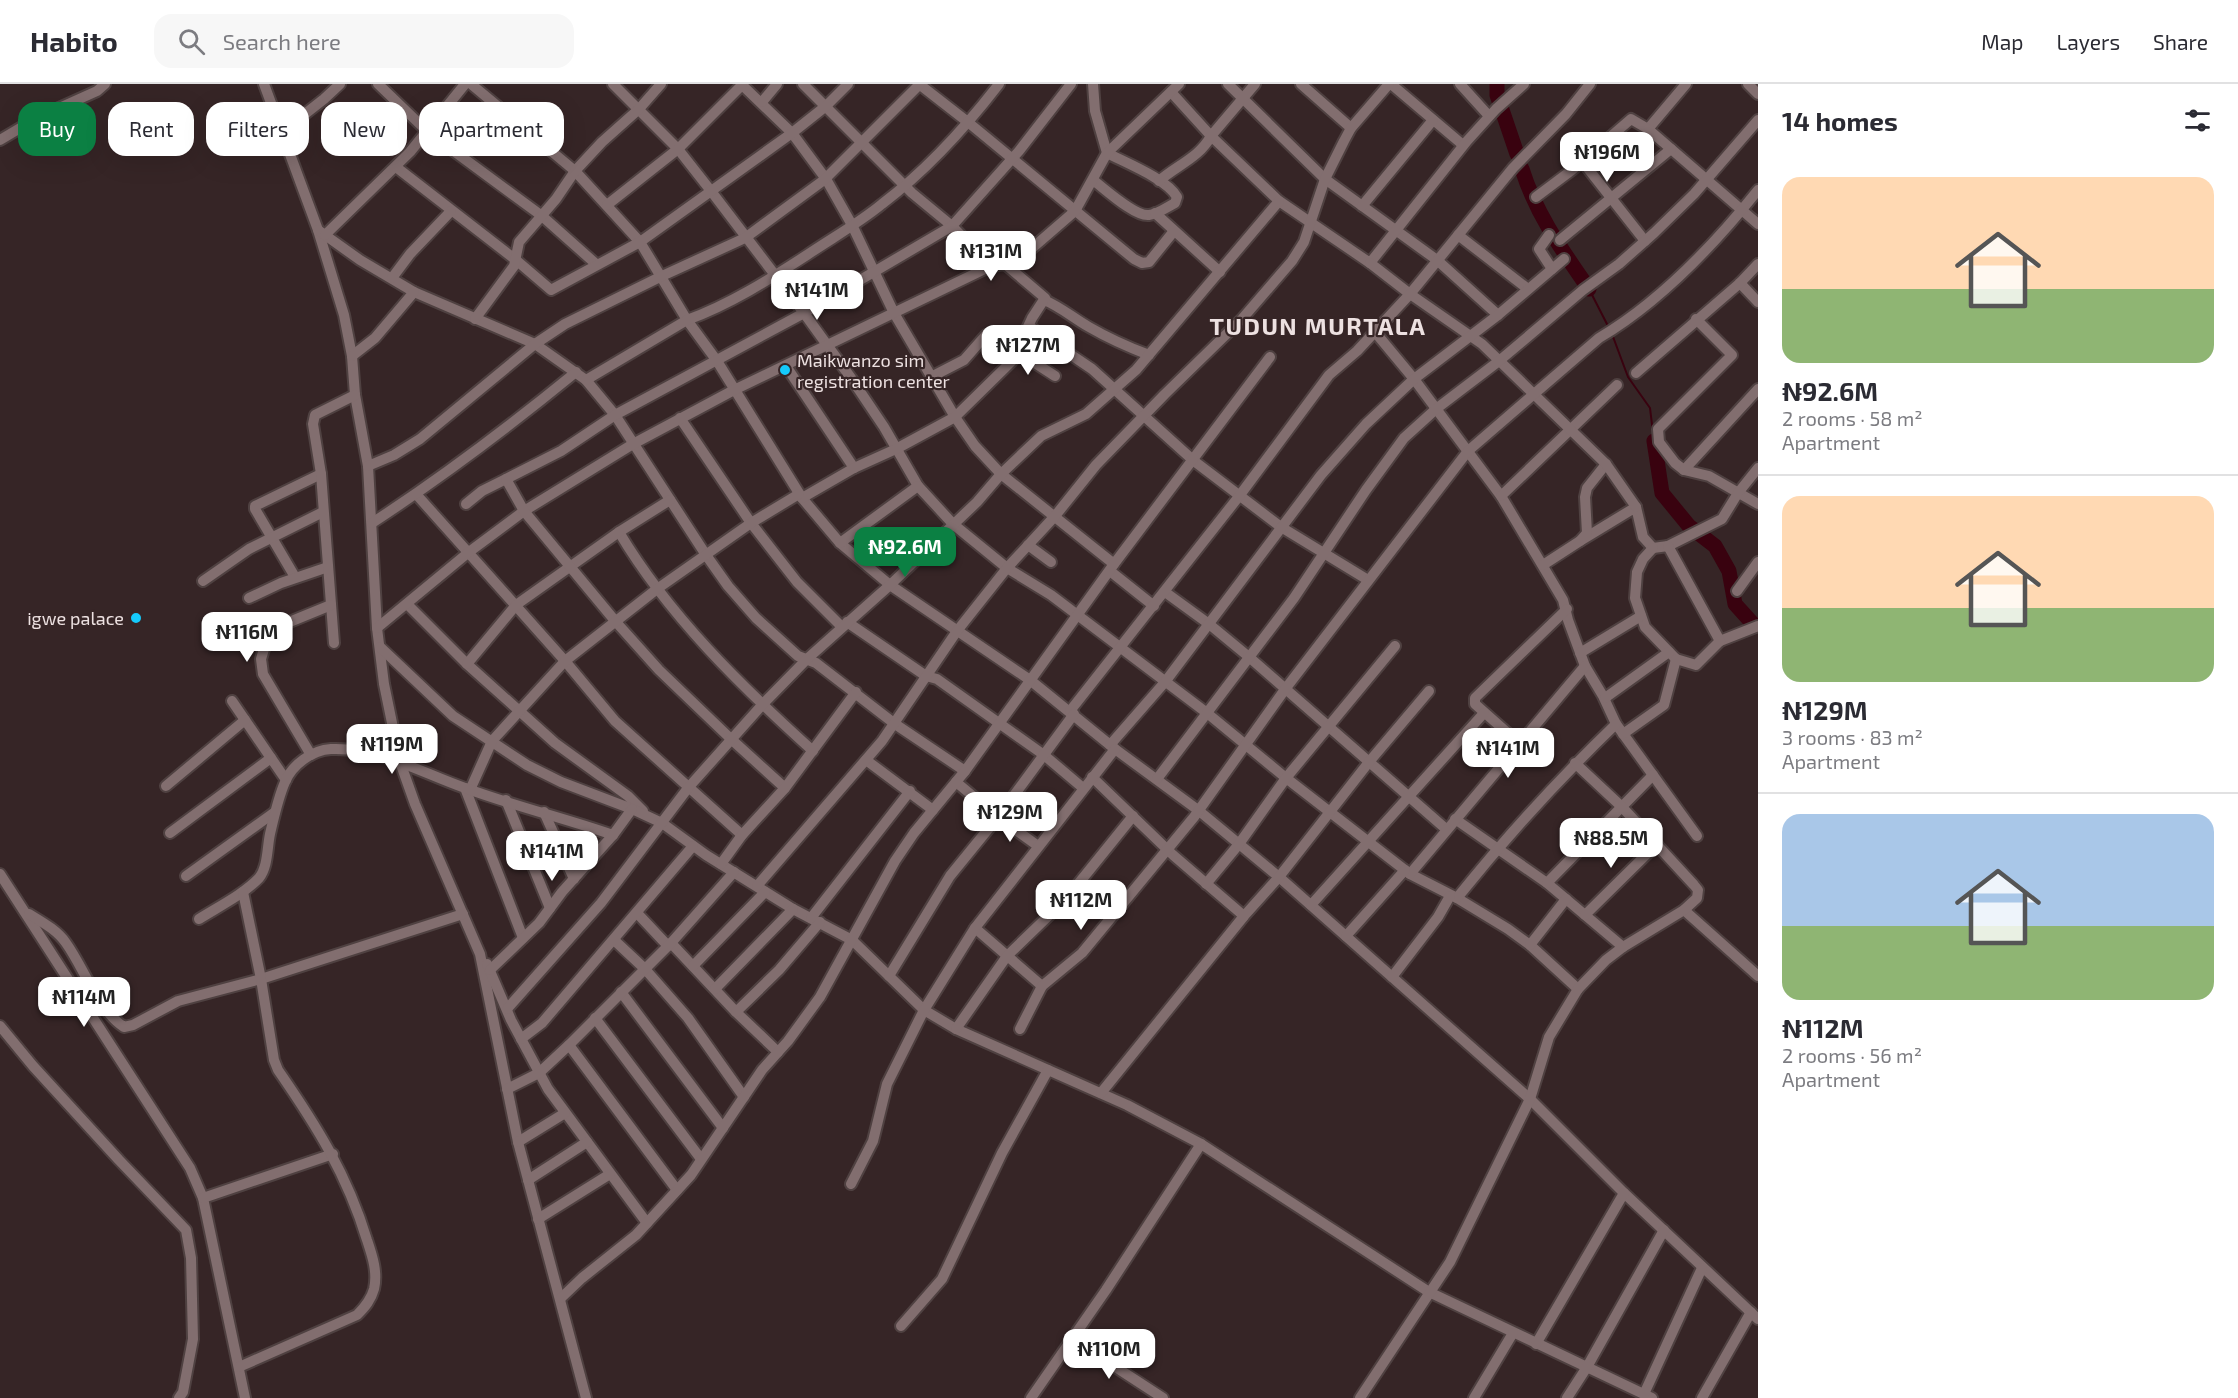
<!DOCTYPE html>
<meta charset="utf-8">
<style>
body{margin:0;font-family:"Exo 2",sans-serif;background:#f7f7f7;color:#2b2b33;height:100vh;display:flex;flex-direction:column;font-size:22px;white-space:nowrap}
*{box-sizing:border-box;margin:0}
p{font-size:20px;color:#7c7c81}
.icon{flex:none;width:33px;height:33px;fill:none;stroke:currentColor;stroke-width:2;stroke-linecap:round;stroke-linejoin:round}
.map{position:relative;flex:1;overflow:hidden}
.details{display:flex;flex-direction:column;background:#fff;width:480px}
.details>*{flex:none}
.top-card{position:absolute;left:18px;top:18px;width:570px;height:54px;display:flex;gap:12px}
.price{position:absolute;translate:-50% -51px;padding:0 14px;border-radius:12px;background:#fff;color:#222;font-size:20px;line-height:39px;filter:drop-shadow(0 2px 3px #0008)}
.price::after{content:'';position:absolute;left:50%;top:36px;width:18px;height:14px;margin-left:-9px;background:inherit;clip-path:polygon(0 0,100% 0,50% 100%)}
.price.selected{background:#0b8043;color:#fff}
ul{padding:0;list-style:none}
li{display:grid;align-content:center;gap:12px;height:318px;padding:0 24px}
li+li{border-top:2px solid #e1e1e2}
li span{display:grid;place-items:center;height:186px;border-radius:18px;color:#555}
li>.icon{margin-inline-start:auto}
span .icon{width:108px;height:108px;fill:#fffc;stroke-width:1}
li b{font-size:26px}
h2{display:flex;justify-content:space-between;align-items:center;height:72px;padding:0 24px;font-size:26px}
.chip{padding:0 21px;border-radius:18px;background:#fff;box-shadow:0 6px 24px #0002;font-size:21px;line-height:54px}
.chip.selected{background:#0b8043;color:#fff}
header{display:flex;align-items:center;gap:36px;box-sizing:border-box;height:84px;padding:0 30px;background:#fff;border-bottom:2px solid #e1e1e2}
header strong{font-size:28px}
nav{display:flex;gap:33px;margin-inline-start:auto;font-size:21px}
.search{width:420px;height:54px;background:#f7f7f7;display:flex;align-items:center;gap:15px;box-sizing:border-box;padding:0 21px;border-radius:18px;color:#7c7c81;font-size:22px}
main{display:flex;flex:1;min-height:0}
.map>svg:first-child{display:block}
.lines{fill:none;stroke-linecap:round;stroke-linejoin:round}
.stream{stroke:#39020f;stroke-width:2}
.river{stroke:#39020f;stroke-width:15}
.minor-casing{stroke:#4f4141;stroke-width:14}
.minor{stroke:#826e6f;stroke-width:10}
.poi-dot{fill:#15cafb;stroke:#362526;stroke-width:2}
.labels{text-anchor:middle;dominant-baseline:central;stroke-width:4.5;stroke-linejoin:round;paint-order:stroke}
.poi-label{font-size:18px;fill:#ede1e1;stroke:#362526;text-anchor:start}
.district-label{font-size:24px;font-weight:bold;letter-spacing:1.5px;fill:#ede1e1;stroke:#362526}
</style>
<header>
<strong>Habito</strong>
<div class="search"><svg class="icon" aria-label="search" viewBox="0 0 24 24"><circle cx="10" cy="10" r="6"/><path d="M15 15l6 6"/></svg>Search here</div>
<nav><a>Map</a><a>Layers</a><a>Share</a></nav>
</header>
<main>
<div class="map">
<svg width="1758" height="1314" viewBox="0 0 1758 1314">
<rect width="100%" height="100%" fill="#362526"/>
<g class="lines">
<g class="stream">
<polyline points="1589,205 1608,242"/>
<polyline points="1612,250 1628,293 1650,324 1654,357"/>
</g>
<g class="river">
<polyline points="1497,0 1497,11 1517,70"/>
<path d="M1522 85C1536 130 1562 166 1589 205"/>
<polyline points="1654,357 1662,409 1689,442 1715,462 1729,487 1735,520 1753,540"/>
</g>
<defs>
<g id="minor">
<polyline points="264,0 318,146 344,231 352,272 355,311 368,382 377,544 384,600 400,678 415,720 480,870 518,1058 586,1314"/>
<polyline points="378,0 428,48 542,132 596,180"/>
<polyline points="471,0 575,87 640,158 687,236 717,277 802,414 840,459 890,501 1030,596 1115,665 1198,726 1279,793 1530,1015 1624,1109 1758,1235"/>
<polyline points="613,0 678,65 711,107 804,229 851,294 884,343 918,402 953,440 1007,484 1051,511 1207,629 1286,694 1410,790 1457,814 1508,845 1530,861 1578,905"/>
<polyline points="741,0 792,49 826,95 852,141 894,229 955,333 975,362 1001,390 1114,480"/>
<polyline points="803,0 912,109 952,142 991,182"/>
<polyline points="919,0 969,39 1134,175 1142,179 1149,178 1174,147"/>
<path d="M1093 0 1095 27 1107 69C1126 79 1167 95 1177 113L1175 119C1167 123 1158 130 1149 131 1135 133 1105 105 1093 96"/>
<polyline points="1228,0 1325,95 1437,176 1498,231"/>
<polyline points="1301,0 1351,44"/>
<polyline points="1391,0 1463,61"/>
<polyline points="1460,0 1489,32"/>
<polyline points="1748,0 1758,10"/>
<polyline points="1171,8 1211,52 1279,117 1370,179 1467,57 1496,25 1524,0"/>
<polyline points="762,18 777,0"/>
<polyline points="1648,45 1686,0"/>
<polyline points="282,48 324,15 340,0"/>
<polyline points="0,56 37,34 97,7 105,0"/>
<polyline points="1582,77 1645,157"/>
<polyline points="396,83 516,176 551,206 640,158 792,49 826,22 848,0"/>
<path d="M1159 97C1177 81 1199 74 1211 52L1255 0"/>
<polyline points="1536,113 1572,86 1631,35 1648,45 1758,140"/>
<polyline points="607,121 678,65 742,1"/>
<polyline points="1362,122 1433,36"/>
<polyline points="1155,129 1220,188"/>
<polyline points="318,146 360,176 414,208 535,260 586,296 615,331 706,471 728,502 756,534 798,572 816,579 895,640 965,687"/>
<polyline points="325,151 410,68 465,0"/>
<polyline points="1458,151 1528,205"/>
<polyline points="1549,151 1539,165 1552,185"/>
<polyline points="1560,156 1671,65"/>
<polyline points="1370,179 1410,210 1513,84 1566,30 1590,0"/>
<polyline points="392,194 410,170 451,127"/>
<polyline points="1740,199 1758,218"/>
<path d="M1044 216C1061 223 1073 234 1089 243 1108 254 1128 263 1149 271"/>
<polyline points="475,235 514,182 519,158 556,115 575,87 602,58 639,25 661,0"/>
<polyline points="1696,235 1732,271 1658,345 1659,358 1675,379 1684,386 1709,392 1758,420"/>
<polyline points="1030,243 1092,285 1194,377 1281,443 1368,496"/>
<polyline points="1375,248 1414,295 1501,412 1563,516 1568,536 1585,582 1603,612 1616,640 1697,752"/>
<polyline points="1018,268 1055,292"/>
<polyline points="352,272 375,254 414,208"/>
<polyline points="786,282 854,384"/>
<polyline points="1636,289 1740,199 1758,180"/>
<polyline points="931,293 964,276 986,251"/>
<path d="M586 296 687 236C729 221 770 195 807 171 832 154 859 139 882 120 927 86 965 44 999 0"/>
<polyline points="680,334 751,439 797,498 842,543"/>
<polyline points="368,382 394,371 420,355 535,260 565,240 662,192 745,154 824,96 920,0"/>
<polyline points="1684,386 1758,305"/>
<polyline points="416,410 565,577 615,637 742,751"/>
<polyline points="1501,412 1617,301"/>
<polyline points="802,414 854,384 896,365 955,333 1012,277 1032,234 1045,214 1005,180"/>
<path d="M670 416 619 448C669 532 741 602 813 667"/>
<polyline points="466,420 482,407 506,395"/>
<path d="M372 439C444 392 510 342 576 288"/>
<polyline points="1580,457 1636,423 1643,453 1653,464 1668,462 1722,435 1738,409 1758,384"/>
<polyline points="840,459 918,402"/>
<polyline points="1028,461 1051,478"/>
<polyline points="1653,464 1643,475 1637,488 1635,514 1645,543 1676,575"/>
<polyline points="1543,481 1580,457 1587,449 1585,413 1587,404 1606,380"/>
<polyline points="1110,487 1154,522"/>
<polyline points="295,493 255,425 255,422 321,390"/>
<polyline points="203,497 249,465 323,428"/>
<polyline points="1737,507 1758,478"/>
<polyline points="1165,508 1209,540 1249,573 1446,745"/>
<polyline points="249,514 281,499 328,483"/>
<polyline points="407,520 467,580 555,659 628,712 643,727"/>
<polyline points="847,538 926,592 937,595 1044,671 1083,704"/>
<polyline points="377,544 469,468 524,427 633,360 734,306 991,182 1005,180 1030,166 1075,127 1107,69 1179,0"/>
<polyline points="1720,557 1758,542"/>
<polyline points="334,559 321,390 313,340 315,331 355,311"/>
<polyline points="380,563 453,632 527,681 561,698 632,725 662,739 706,771 793,825 852,856 924,926 956,945 1127,1021 1201,1060 1429,1208 1652,1314"/>
<polyline points="1580,569 1641,532"/>
<polyline points="467,580 516,521 619,448"/>
<polyline points="1605,614 1669,568"/>
<polyline points="232,617 286,696"/>
<polyline points="1070,627 1240,411 1329,291 1357,267 1410,210 1482,260 1606,380 1636,423"/>
<polyline points="1623,650 1664,621 1676,575 1696,581 1720,557 1668,462"/>
<polyline points="1520,660 1475,620 1475,614 1567,525"/>
<polyline points="1110,661 1165,598 1321,391 1366,340 1414,295 1498,231 1564,175"/>
<polyline points="311,671 263,590 261,575 264,565 277,547 287,539 331,521"/>
<polyline points="866,676 933,726"/>
<polyline points="1092,693 1173,771 1244,832"/>
<polyline points="1157,695 1294,514 1366,406 1404,354 1436,325 1499,277 1583,206 1619,180 1654,149 1694,110 1758,36"/>
<polyline points="956,698 998,733 1038,762"/>
<polyline points="166,702 245,636"/>
<polyline points="465,704 523,854"/>
<polyline points="785,704 731,655 659,586 616,538 524,427 506,395 561,367 615,331 804,229 952,142 1019,67 1071,0"/>
<polyline points="470,706 492,657 565,577 657,505 751,439 799,410"/>
<polyline points="506,716 550,824"/>
<polyline points="544,728 574,795"/>
<polyline points="1455,735 1547,799 1623,863"/>
<polyline points="170,749 271,674"/>
<polyline points="721,780 742,751 785,704 856,608"/>
<polyline points="0,790 190,1084 203,1114 245,1314"/>
<polyline points="1410,790 1585,582"/>
<polyline points="186,792 275,728"/>
<polyline points="1547,799 1653,691"/>
<polyline points="1206,800 1239,760 1286,694 1395,562"/>
<polyline points="757,802 882,657 957,547 1007,484 1055,432 1096,381 1165,310 1242,235 1292,177 1304,158 1325,95 1344,57 1351,44 1389,0"/>
<path d="M1457 814C1506 753 1559 695 1616 640"/>
<polyline points="1311,821 1484,629"/>
<polyline points="1684,826 1758,892"/>
<polyline points="637,829 668,862"/>
<path d="M29 830C42 838 57 846 66 859 84 884 98 926 124 943L133 941 178 917 261 895 463 830"/>
<polyline points="1585,831 1657,760"/>
<polyline points="811,834 910,707"/>
<path d="M199 835C218 823 244 810 259 794 268 783 267 764 270 750 274 733 278 714 285 698 292 681 312 666 331 665 378 663 422 689 465 704 514 722 564 734 613 751"/>
<polyline points="975,844 1042,902"/>
<polyline points="1346,852 1405,786"/>
<polyline points="614,856 645,885 688,934 744,1013"/>
<polyline points="671,859 736,928 778,968"/>
<polyline points="1530,861 1566,815"/>
<polyline points="487,880 511,936 548,1005 647,1139"/>
<polyline points="693,882 765,808"/>
<polyline points="490,886 539,839 562,808 613,751 632,725"/>
<polyline points="889,892 950,792 998,733 1074,630"/>
<polyline points="1392,893 1438,833 1450,812"/>
<polyline points="715,905 793,825"/>
<polyline points="621,908 723,1044"/>
<polyline points="507,925 601,819 688,704 762,621 807,575 890,501 977,418 1001,390 1041,352 1086,330 1136,286 1279,117"/>
<polyline points="736,928 779,886 820,838"/>
<polyline points="595,934 701,1075"/>
<polyline points="0,942 33,982 119,1076 186,1146 191,1174 193,1255 183,1308 179,1314"/>
<polyline points="956,945 1007,872 1066,815 1133,732"/>
<path d="M1020 945 1042 902 1082 869 1194 733 1286 604 1468 367 1599 254C1660 218 1714 161 1758 106"/>
<polyline points="521,955 542,939 693,762"/>
<polyline points="569,961 677,1106"/>
<polyline points="507,1005 539,989 569,961 671,859 734,788"/>
<polyline points="1101,1009 1244,832 1279,793 1369,678 1429,607"/>
<polyline points="518,1058 565,1029"/>
<polyline points="528,1096 587,1058"/>
<polyline points="851,1100 873,1057 887,1000 924,926 975,844 1115,665"/>
<polyline points="203,1114 333,1070"/>
<polyline points="538,1135 610,1090"/>
<polyline points="561,1214 582,1194 636,1151 691,1091 762,986 788,957 820,913 895,777 914,749 965,687 1114,480 1270,273"/>
<polyline points="901,1242 942,1195 1002,1069 1048,986"/>
<polyline points="1071,1254 1163,1314"/>
<polyline points="1536,1260 1624,1109"/>
<path d="M239 1283 357 1231C365 1223 371 1216 374 1205 378 1188 372 1171 367 1156 347 1090 316 1041 278 986L274 976 261 895 243 808"/>
<polyline points="1644,1310 1702,1184"/>
<polyline points="1031,1314 1106,1206 1201,1060"/>
<polyline points="1360,1314 1450,1178 1530,1015 1549,953 1578,905 1606,876 1623,863 1684,826 1697,814 1698,806 1694,801 1622,723 1575,679"/>
<polyline points="1474,1314 1513,1249"/>
<polyline points="1567,1314 1587,1283 1664,1146"/>
<polyline points="1702,1314 1751,1228"/>
</g>
</defs>
<use href="#minor" class="minor-casing"/>
<use href="#minor" class="minor"/>
</g>
<g class="poi-dot">
<circle cx="785" cy="286" r="6"/>
<circle cx="136" cy="534" r="6"/>
</g>
<g class="labels">
<g class="poi-label">
<text x="797" y="276">Maikwanzo sim<tspan x="797" dy="21">registration center</tspan></text>
<text x="124" y="534" text-anchor="end">igwe palace</text>
</g>
<g class="district-label">
<text x="1318" y="241">TUDUN MURTALA</text>
</g>
</g>
</svg>
<b class="price" style="left:1607px;top:99px">₦196M</b>
<b class="price" style="left:991px;top:198px">₦131M</b>
<b class="price" style="left:817px;top:237px">₦141M</b>
<b class="price" style="left:1028px;top:292px">₦127M</b>
<b class="price selected" style="left:905px;top:494px">₦92.6M</b>
<b class="price" style="left:247px;top:579px">₦116M</b>
<b class="price" style="left:392px;top:691px">₦119M</b>
<b class="price" style="left:1508px;top:695px">₦141M</b>
<b class="price" style="left:1010px;top:759px">₦129M</b>
<b class="price" style="left:1611px;top:785px">₦88.5M</b>
<b class="price" style="left:552px;top:798px">₦141M</b>
<b class="price" style="left:1081px;top:847px">₦112M</b>
<b class="price" style="left:84px;top:944px">₦114M</b>
<b class="price" style="left:1109px;top:1296px">₦110M</b>
<div class="top-card">
<a class="chip selected">Buy</a>
<a class="chip">Rent</a>
<a class="chip">Filters</a>
<a class="chip">New</a>
<a class="chip">Apartment</a>
</div>
</div>
<section class="details">
<h2>14 homes<svg class="icon" aria-label="filters" viewBox="0 0 24 24"><path d="M4 7h16M4 17h16"/><circle cx="9" cy="7" r="2"/><circle cx="15" cy="17" r="2"/></svg></h2>
<ul>
<li><span style="background:linear-gradient(#ffd9b3 60%,#8fb573 0)"><svg class="icon" aria-label="home" viewBox="0 0 24 24"><path d="M3 11l9-7 9 7M6 9v11h12V9"/></svg></span><div><b>₦92.6M</b><p>2 rooms · 58 m²</p><p>Apartment</p></div></li>
<li><span style="background:linear-gradient(#ffd9b3 60%,#8fb573 0)"><svg class="icon" aria-label="home" viewBox="0 0 24 24"><path d="M3 11l9-7 9 7M6 9v11h12V9"/></svg></span><div><b>₦129M</b><p>3 rooms · 83 m²</p><p>Apartment</p></div></li>
<li><span style="background:linear-gradient(#a9c7e8 60%,#8fb573 0)"><svg class="icon" aria-label="home" viewBox="0 0 24 24"><path d="M3 11l9-7 9 7M6 9v11h12V9"/></svg></span><div><b>₦112M</b><p>2 rooms · 56 m²</p><p>Apartment</p></div></li>
</ul>
</section>
</main>
